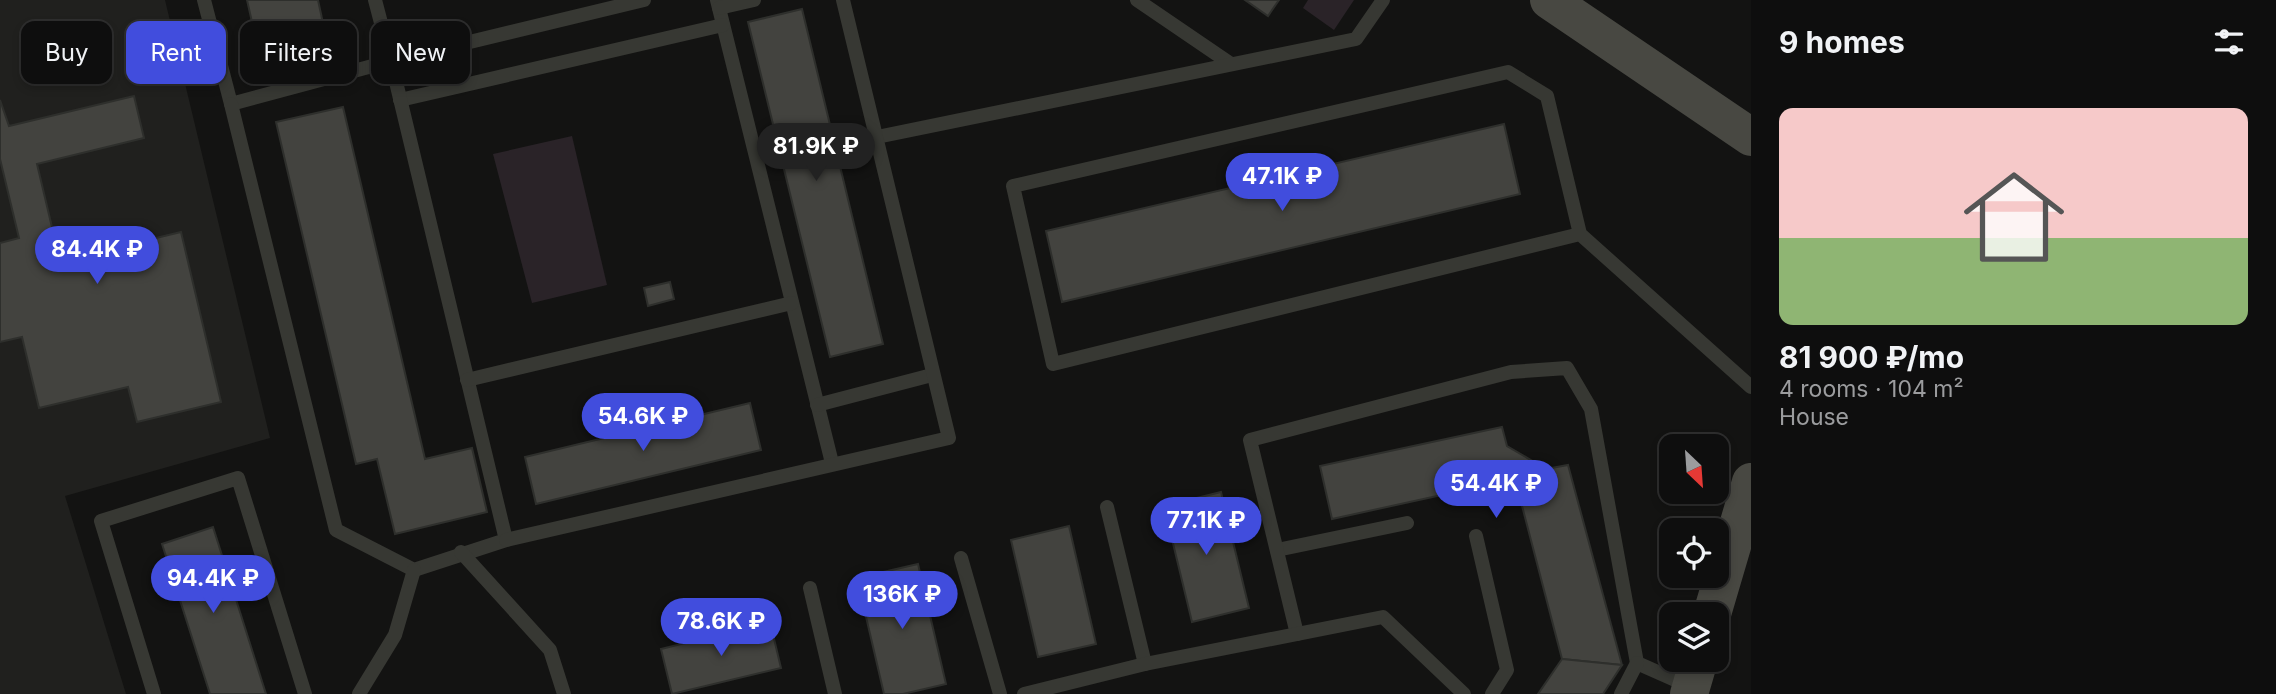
<!DOCTYPE html>
<meta charset="utf-8">
<style>
body{margin:0;font-family:Inter,sans-serif;background:#171717;color:#f1f3f6;height:100vh;display:flex;flex-direction:column;font-size:26px;white-space:nowrap}
*{box-sizing:border-box;margin:0}
p{font-size:23px;color:#9b9c9e}
.icon{flex:none;width:38px;height:38px;fill:none;stroke:currentColor;stroke-width:2;stroke-linecap:round;stroke-linejoin:round}
.map{position:relative;flex:1;overflow:hidden}
.drawer{display:flex;flex-direction:column;background:#0e0e0e;width:525px}
.drawer>*{flex:none}
.hud{position:absolute;left:21px;top:21px;width:665px;height:63px;display:flex;gap:14px}
.needle{width:46px;rotate:155deg}
.buttons{position:absolute;left:1659px;top:434px;display:grid;gap:14px}
.buttons a{display:grid;place-items:center;width:70px;height:70px;border-radius:14px;background:#0e0e0e;box-shadow:0 4px 10px #0003,0 0 0 2px #2e2e2e;font-size:35px}
.price{position:absolute;translate:-50% -60px;padding:0 16px;border-radius:24px;background:#414ddd;color:#fff;font-size:23px;line-height:46px;filter:drop-shadow(0 2px 4px #0008)}
.price::after{content:'';position:absolute;left:50%;top:42px;width:21px;height:16px;margin-left:-10px;background:inherit;clip-path:polygon(0 0,100% 0,50% 100%)}
.price.on{background:#222;color:#fff}
ul{padding:0;list-style:none}
li{display:grid;align-content:center;gap:14px;height:371px;padding:0 28px}
li span{display:grid;place-items:center;height:217px;border-radius:14px;color:#555}
li>.icon{margin-inline-start:auto}
span .icon{width:126px;height:126px;fill:#fffc;stroke-width:1}
li b{font-size:30px}
h2{display:flex;justify-content:space-between;align-items:center;height:84px;padding:0 28px;font-size:30px}
.tag{padding:0 24px;border-radius:14px;background:#0e0e0e;box-shadow:0 4px 10px #0003,0 0 0 2px #2e2e2e;font-size:24px;line-height:63px}
.tag.on{background:#414ddd;color:#fff}
main{display:flex;flex:1;min-height:0}
.map>svg:first-child{display:block}
.built{fill:#20201e}
.green{fill:#2a2328}
.building{fill:#43433f;stroke:#2e2f2c;stroke-width:2}
.lines{fill:none;stroke-linecap:round;stroke-linejoin:round}
.lane{stroke:#373833;stroke-width:14}
.secondary{stroke:#484842;stroke-width:38}
</style>
<main>
<div class="map">
<svg width="1751" height="694" viewBox="0 0 1751 694">
<rect width="100%" height="100%" fill="#131312"/>
<polygon class="built" points="0,0 165,0 270,438 65,496 126,694 0,694"/>
<g class="green">
<polygon points="1308,0 1354,0 1334,30 1303,8"/>
<polygon points="572,136 607,285 532,303 493,154"/>
</g>
<g class="building">
<polygon points="247,0 318,0 326,37 259,53"/>
<polygon points="1245,0 1279,0 1268,16"/>
<polygon points="802,9 883,344 830,357 748,22"/>
<polygon points="134,96 144,138 37,164 60,261 181,232 221,402 137,422 128,387 39,408 22,337 0,342 0,243 19,238 0,159 0,100 9,126"/>
<polygon points="343,107 425,459 472,448 487,512 395,534 377,459 356,464 276,122"/>
<polygon points="1504,124 1520,194 1062,302 1046,231"/>
<polygon points="670,282 674,299 648,306 644,288"/>
<polygon points="750,403 761,450 536,504 525,457"/>
<polygon points="1502,427 1507,446 1546,469 1568,465 1622,665 1562,659 1515,479 1332,519 1320,466"/>
<polygon points="1221,492 1249,608 1192,622 1164,506"/>
<polygon points="1069,526 1096,644 1038,657 1011,540"/>
<polygon points="213,527 266,694 210,694 162,544"/>
<polygon points="918,564 946,684 903,694 884,694 857,578"/>
<polygon points="770,622 781,668 672,694 661,649"/>
<polygon points="1562,659 1622,665 1603,694 1538,694"/>
</g>
<g class="lines">
<g class="lane">
<polyline points="204,0 231,104 391,61 375,0"/>
<polyline points="717,0 832,463"/>
<polyline points="1137,0 1231,64"/>
<polyline points="719,8 754,0"/>
<polyline points="400,100 723,25"/>
<polyline points="231,104 336,530 414,570 506,540 391,61 644,0"/>
<polyline points="877,137 1356,39 1383,0"/>
<polyline points="1580,234 1053,364 1013,186 1508,72 1547,96 1580,234 1751,387"/>
<polyline points="467,380 792,303"/>
<polyline points="817,405 932,375"/>
<polyline points="1107,507 1145,664"/>
<polyline points="1476,536 1507,670 1492,694"/>
<polyline points="506,540 949,438 843,0"/>
<polyline points="1277,550 1407,523"/>
<polyline points="461,552 550,650 564,694"/>
<polyline points="961,558 1000,694"/>
<polyline points="810,588 835,694"/>
<polyline points="1297,634 1250,440 1511,372 1567,368 1591,409 1637,663 1689,686"/>
<polyline points="154,694 101,521 238,478 305,694"/>
<polyline points="359,694 395,635 414,570"/>
<polyline points="1024,694 1145,664 1383,617 1464,694"/>
<polyline points="1621,694 1637,663"/>
</g>
<g class="secondary">
<polyline points="1549,0 1751,137"/>
<polyline points="1712,614 1751,482"/>
<polyline points="1689,694 1699,660"/>
</g>
</g>
</svg>
<div class="buttons">
<a><svg class="needle" viewBox="-14 -14 28 28"><path d="M0-13l5 13h-10z" fill="#e53935"/><path d="M0 13l5-13h-10z" fill="#9b9c9e"/></svg></a>
<a><svg class="icon" aria-label="locate" viewBox="0 0 24 24"><circle cx="12" cy="12" r="6"/><path d="M12 2v4M12 18v4M2 12h4M18 12h4"/></svg></a>
<a><svg class="icon" aria-label="layers" viewBox="0 0 24 24"><path d="M12 4l9 5-9 5-9-5zM3 14l9 5 9-5"/></svg></a>
</div>
<b class="price on" style="left:816px;top:183px">81.9K ₽</b>
<b class="price" style="left:1282px;top:213px">47.1K ₽</b>
<b class="price" style="left:97px;top:286px">84.4K ₽</b>
<b class="price" style="left:643px;top:453px">54.6K ₽</b>
<b class="price" style="left:1496px;top:520px">54.4K ₽</b>
<b class="price" style="left:1206px;top:557px">77.1K ₽</b>
<b class="price" style="left:213px;top:615px">94.4K ₽</b>
<b class="price" style="left:902px;top:631px">136K ₽</b>
<b class="price" style="left:721px;top:658px">78.6K ₽</b>
<div class="hud">
<a class="tag">Buy</a>
<a class="tag on">Rent</a>
<a class="tag">Filters</a>
<a class="tag">New</a>
</div>
</div>
<section class="drawer">
<h2>9 homes<svg class="icon" aria-label="filters" viewBox="0 0 24 24"><path d="M4 7h16M4 17h16"/><circle cx="9" cy="7" r="2"/><circle cx="15" cy="17" r="2"/></svg></h2>
<ul>
<li><span style="background:linear-gradient(#f6c9c9 60%,#8fb573 0)"><svg class="icon" aria-label="home" viewBox="0 0 24 24"><path d="M3 11l9-7 9 7M6 9v11h12V9"/></svg></span><div><b>81 900 ₽/mo</b><p>4 rooms · 104 m²</p><p>House</p></div></li>
</ul>
</section>
</main>
